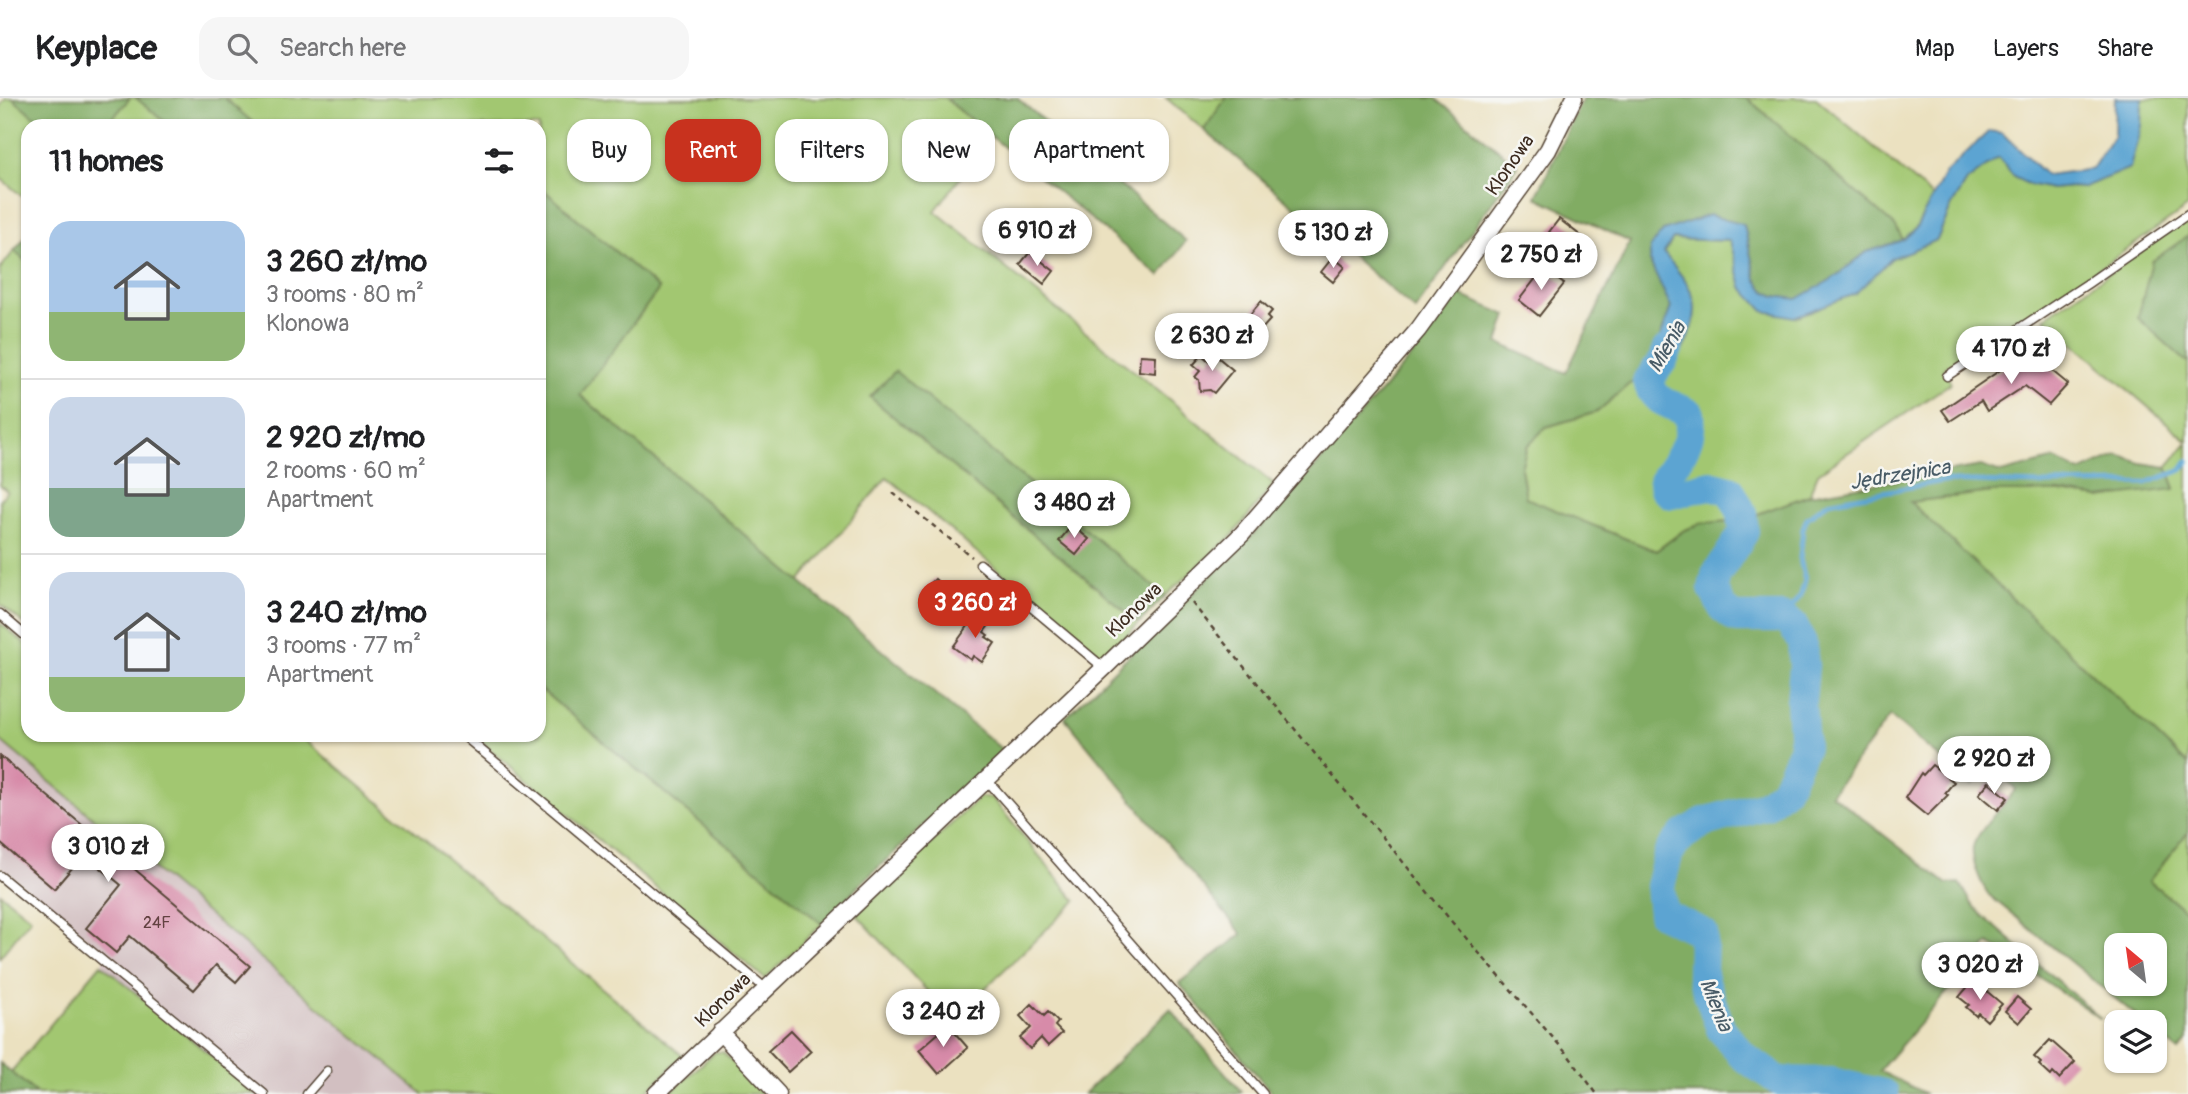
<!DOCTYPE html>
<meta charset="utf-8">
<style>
body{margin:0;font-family:Pangolin,sans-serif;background:#f6f6f6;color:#202124;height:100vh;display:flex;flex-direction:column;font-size:26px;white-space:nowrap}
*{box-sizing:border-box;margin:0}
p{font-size:23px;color:#757577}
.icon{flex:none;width:38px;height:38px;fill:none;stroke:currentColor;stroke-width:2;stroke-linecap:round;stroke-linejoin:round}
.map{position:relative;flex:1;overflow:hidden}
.panel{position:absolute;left:21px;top:21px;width:525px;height:623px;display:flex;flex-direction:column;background:#fff;border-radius:21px;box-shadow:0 2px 5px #0004}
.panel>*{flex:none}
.guide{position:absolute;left:567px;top:21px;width:665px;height:63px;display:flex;gap:14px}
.needle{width:46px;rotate:331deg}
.buttons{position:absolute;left:2104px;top:835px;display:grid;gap:14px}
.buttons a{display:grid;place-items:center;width:63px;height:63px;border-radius:14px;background:#fff;box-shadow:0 2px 5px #0004;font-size:35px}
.price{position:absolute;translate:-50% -60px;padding:0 16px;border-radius:24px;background:#fff;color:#222;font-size:23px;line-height:46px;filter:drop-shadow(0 2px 4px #0008)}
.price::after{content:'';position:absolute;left:50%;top:42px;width:21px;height:16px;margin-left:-10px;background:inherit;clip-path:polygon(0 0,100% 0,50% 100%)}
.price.active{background:#c8321e;color:#fff}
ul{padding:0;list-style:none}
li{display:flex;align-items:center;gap:21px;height:175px;padding:0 28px}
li+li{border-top:2px solid #e0e0e0}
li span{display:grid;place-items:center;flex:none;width:196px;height:140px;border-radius:21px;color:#555}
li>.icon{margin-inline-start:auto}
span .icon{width:84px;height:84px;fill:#fffc;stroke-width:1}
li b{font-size:30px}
h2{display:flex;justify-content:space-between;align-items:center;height:84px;padding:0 28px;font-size:30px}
.pill{padding:0 24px;border-radius:21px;background:#fff;box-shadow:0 2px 5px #0004;font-size:24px;line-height:63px}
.pill.active{background:#c8321e;color:#fff}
header{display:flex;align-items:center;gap:42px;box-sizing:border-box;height:98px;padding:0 35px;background:#fff;border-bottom:2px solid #e0e0e0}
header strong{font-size:33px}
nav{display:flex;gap:38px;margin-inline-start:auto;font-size:24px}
.search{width:490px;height:63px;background:#f6f6f6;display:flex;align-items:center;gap:18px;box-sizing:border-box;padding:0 24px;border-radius:21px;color:#757577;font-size:26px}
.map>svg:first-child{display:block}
.industrial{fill:#d2bfc1}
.green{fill:#a2c771;stroke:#6e7848;stroke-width:2}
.forest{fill:#81ac63;stroke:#5e6b40;stroke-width:2;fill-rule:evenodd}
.water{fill:#5ba4d2;stroke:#4b6778;stroke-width:2}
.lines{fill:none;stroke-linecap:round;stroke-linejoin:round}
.stream{stroke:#5ba4d2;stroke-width:5}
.river{stroke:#5ba4d2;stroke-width:30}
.building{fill:#d78ba9}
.lane-casing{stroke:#554536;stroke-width:11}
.street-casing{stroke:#554536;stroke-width:19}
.path{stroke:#554536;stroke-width:2.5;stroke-dasharray:5 5;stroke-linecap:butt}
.lane{stroke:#fff;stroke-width:8}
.street{stroke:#fff;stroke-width:16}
.labels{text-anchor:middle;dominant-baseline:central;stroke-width:5;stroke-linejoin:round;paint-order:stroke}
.number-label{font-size:16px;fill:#624241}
.street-label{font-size:19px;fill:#3b2a1e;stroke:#f6f6f2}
.water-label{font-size:21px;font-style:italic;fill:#485b66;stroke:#f6f6f2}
</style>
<header>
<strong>Keyplace</strong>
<div class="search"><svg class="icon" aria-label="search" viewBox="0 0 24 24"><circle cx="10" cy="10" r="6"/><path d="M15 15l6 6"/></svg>Search here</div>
<nav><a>Map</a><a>Layers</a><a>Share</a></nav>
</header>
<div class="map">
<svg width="2188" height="996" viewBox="0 0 2188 996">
<rect width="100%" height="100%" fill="#f6f6f2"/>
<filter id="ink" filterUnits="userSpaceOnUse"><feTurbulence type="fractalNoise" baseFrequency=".0143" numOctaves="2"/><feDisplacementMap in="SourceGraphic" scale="14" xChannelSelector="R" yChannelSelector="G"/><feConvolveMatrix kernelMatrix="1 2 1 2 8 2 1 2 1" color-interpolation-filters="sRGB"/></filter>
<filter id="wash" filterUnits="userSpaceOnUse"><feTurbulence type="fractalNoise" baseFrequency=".00686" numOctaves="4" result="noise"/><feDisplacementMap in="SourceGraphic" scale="28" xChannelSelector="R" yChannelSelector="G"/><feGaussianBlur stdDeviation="1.57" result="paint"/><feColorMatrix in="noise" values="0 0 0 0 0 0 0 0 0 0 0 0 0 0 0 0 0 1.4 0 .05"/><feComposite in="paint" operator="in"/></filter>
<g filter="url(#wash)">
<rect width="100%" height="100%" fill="#ebe1c0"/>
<polygon class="industrial" points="0,642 423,996 257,996 101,866 107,858 0,768"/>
<g class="green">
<polygon points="6,0 12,0 46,28 28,28 28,103 0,80 0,8"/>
<polygon points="130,0 136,0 170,28 106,28"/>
<polygon points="224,0 945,0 991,39 935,113 1274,386 1232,438 1165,498 895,274 871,300 1139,525 1103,560 887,379 800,484 580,297 659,191 539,88 539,28 257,28"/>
<polygon points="1166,0 1226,0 1204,32"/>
<polygon points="1747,0 1816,0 1933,99 1916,130 1903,142 1895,129"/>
<polygon points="2142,0 2188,0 2188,109 2045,208 1943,270 1951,285 1818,375 1809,397 1755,417 1732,423 1702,425 1683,433 1656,453 1526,401 1521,370 1527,348 1546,329 1597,314 1629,286 1640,281 1664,280 1685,184 1664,155 1673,141 1730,143 1735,159 1795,219 1854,196 1892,160 1937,142 1950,111 1967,83 1998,59 2015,80 2051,91 2072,89 2082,90 2141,28"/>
<polygon points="2188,121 2188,138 2152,164 2138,220 2188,265 2188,343 2044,220"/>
<polygon points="14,153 28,165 28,529 0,506 0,402 7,393 0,387 0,171"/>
<polygon points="2188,344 2188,667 1910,404 1992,394 2060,394 2099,400 2175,390 2167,369"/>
<polygon points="0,525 28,548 28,637 299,637 683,958 644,996 423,996 0,642"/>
<polygon points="539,590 822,826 765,881 473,637 539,637"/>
<polygon points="980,699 992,700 1076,803 953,921 856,816"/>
<polygon points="2188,734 2188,815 2149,783"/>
<polygon points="0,795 31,820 0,859"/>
<polygon points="101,866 257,996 37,996 11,974"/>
<polygon points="715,954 723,954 763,996 669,996"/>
</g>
<g class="forest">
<polygon points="12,0 130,0 106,28 46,28"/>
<polygon points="136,0 224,0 257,28 170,28"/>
<polygon points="945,0 1017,0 1186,143 1160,178"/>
<polygon points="1226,0 1435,0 1518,68 1415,212 1204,32"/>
<path d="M1583 0H1747L1896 129 1903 142 1867 154 1832 181 1797 202 1775 198 1765 193 1756 181 1744 127 1709 117 1663 133 1650 164 1671 209 1654 257 1640 281 1629 286 1597 314 1546 329 1527 348 1521 370 1526 400 1656 453 1683 433 1702 425 1732 423 1755 417 1809 397 1981 368 2001 375 2055 361 2080 374 2118 357 2141 365 2167 369 2175 391 2099 400 2060 394H1992L1910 404 2188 667V734L2149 783 2188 815V942L2179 953 2154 933V924H2144L1989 797C1981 786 1971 763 1973 749 1975 736 2007 703 2016 691L1989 667 1972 687 1890 618 1831 696 1947 786 1960 785 1972 806 1982 817 2101 921 1989 845 1879 973 1926 996H1273L1179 885 1242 836 1065 620 1275 415 1423 245 1460 197 1507 217 1498 245 1566 275 1630 144 1536 99ZM2116 847H2154V886H2116Z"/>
<polygon points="539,88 659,191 580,297 800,484 1004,653 856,790 822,826 539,590"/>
<polygon points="28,136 28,165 14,153"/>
<polygon points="2188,138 2188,265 2138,220 2152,163"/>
<polygon points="895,273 1165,498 1139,525 870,299"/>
<polygon points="1170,911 1241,993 1237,996 1084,996"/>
<polygon points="0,965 37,996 0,996"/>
</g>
<path class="water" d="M2115 0H2142L2141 28 2130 70 2082 90 2072 89 2051 91 2028 86 2015 80 1998 60 1967 83 1950 111 1937 142 1892 160 1855 196 1794 219 1764 213 1742 189 1730 143 1673 141 1664 155C1674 169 1690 185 1694 202 1700 226 1676 272 1656 285L1640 281 1654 257 1671 209 1650 164V149L1663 133 1709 117 1744 127 1756 181 1765 193 1775 198 1797 201 1832 181 1867 154 1903 142 1916 130 1946 74 1989 33 2002 35 2046 77 2092 71 2114 37Z"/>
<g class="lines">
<polyline class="stream" points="1783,520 1801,497 1805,482 1800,461 1803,430 1807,420 1828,404 1943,383 2040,386 2146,385 2182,372 2188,363"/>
<path class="river" d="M1668 251 1663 262 1648 283C1653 307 1672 304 1690 316 1693 347 1678 359 1663 383L1664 391 1671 396 1710 387 1730 392 1742 415 1744 434 1716 477 1713 491 1723 510 1736 520H1783L1792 526 1802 545 1804 568 1801 604 1804 649 1785 691 1765 707 1704 724 1682 738 1669 754 1660 788 1663 816 1703 835 1702 878 1721 931 1744 959 1779 983 1832 984 1884 996"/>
</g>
<g id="blocks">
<g class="building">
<polygon points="1559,121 1581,138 1571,151 1549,134"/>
<polygon points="1030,154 1054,173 1044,186 1020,166"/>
<polygon points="1333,159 1345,169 1333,184 1321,174"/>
<polygon points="1543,171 1564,186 1539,218 1519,202"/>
<polygon points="1261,203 1272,213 1267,219 1270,222 1262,231 1247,220"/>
<polygon points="2028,253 2068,286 2049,307 2025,288 1987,313 1981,303 1950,323 1942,312"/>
<polygon points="1214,256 1233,272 1214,295 1210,292 1200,293 1199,282 1195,279 1200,273 1193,267 1202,257 1209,263"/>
<polygon points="1140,257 1156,258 1155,275 1139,273"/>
<polygon points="1072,427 1089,441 1076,457 1059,443"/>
<polygon points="935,481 956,500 942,516 920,497"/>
<polygon points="976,517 990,526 984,534 988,537 986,539 995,545 982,564 973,558 971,562 953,549"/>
<polygon points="0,658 250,868 236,884 216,867 194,892 130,838 116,855 86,830 121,787 84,756 54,791 0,745"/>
<polygon points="1932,667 1954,684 1945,695 1948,697 1927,718 1905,700 1921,675 1923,677"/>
<polygon points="1989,684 2008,700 1998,712 1979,696"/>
<polygon points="1971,885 1981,892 1983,890 2002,906 1987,923 1978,915 1976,918 1966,909 1969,907 1959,899"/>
<polygon points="2017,899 2031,911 2019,925 2005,913"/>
<polygon points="1032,906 1044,918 1048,914 1058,924 1055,928 1062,935 1048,948 1041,940 1030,951 1020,940 1031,930 1020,918"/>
<polygon points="948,927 968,950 939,976 919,952"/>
<polygon points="791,932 811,953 788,974 768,953"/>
<polygon points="2050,942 2075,964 2059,981 2053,975 2051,978 2039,967 2041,965 2034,959"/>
</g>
</g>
</g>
<g filter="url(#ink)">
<use href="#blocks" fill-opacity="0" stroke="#554536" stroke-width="2"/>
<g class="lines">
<defs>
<g id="lane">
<polyline points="1947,278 2087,186 2188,116"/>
<polyline points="980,466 1104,570"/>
<polyline points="0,516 28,540"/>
<polyline points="463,637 765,890"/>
<polyline points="987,682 1263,996"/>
<polyline points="0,778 264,996"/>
<polyline points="307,996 327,973"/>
</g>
<g id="street">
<polyline points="720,934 778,996"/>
<polyline points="656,996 1104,570 1242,436 1418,232 1548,52 1574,0"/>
</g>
</defs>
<use href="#lane" class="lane-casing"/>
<use href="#street" class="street-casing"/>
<g class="path">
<polyline points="893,395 972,459"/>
<polyline points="1192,505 1452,824 1568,957 1597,996"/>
</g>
<use href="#lane" class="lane"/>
<use href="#street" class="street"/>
</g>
</g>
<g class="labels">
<g class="number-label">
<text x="157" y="825">24F</text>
</g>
<g class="street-label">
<text transform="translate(1510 67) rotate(-55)">Klonowa</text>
<text transform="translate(1134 512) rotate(-44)">Klonowa</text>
<text transform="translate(723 902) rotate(-44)">Klonowa</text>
</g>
<g class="water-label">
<text transform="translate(1667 249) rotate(-60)">Mienia</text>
<text transform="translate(1900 377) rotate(-9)">Jędrzejnica</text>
<text transform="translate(1716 907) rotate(68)">Mienia</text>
</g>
</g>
</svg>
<div class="buttons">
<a><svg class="needle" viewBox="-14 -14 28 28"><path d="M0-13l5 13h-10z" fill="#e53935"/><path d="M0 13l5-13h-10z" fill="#757577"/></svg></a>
<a><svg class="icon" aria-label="layers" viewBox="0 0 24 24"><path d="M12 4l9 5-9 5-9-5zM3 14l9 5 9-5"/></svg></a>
</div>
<b class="price" style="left:1037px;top:170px">6 910 zł</b>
<b class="price" style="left:1333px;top:172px">5 130 zł</b>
<b class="price" style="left:1541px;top:194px">2 750 zł</b>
<b class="price" style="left:1212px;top:275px">2 630 zł</b>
<b class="price" style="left:2011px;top:288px">4 170 zł</b>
<b class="price" style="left:1074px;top:442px">3 480 zł</b>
<b class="price active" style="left:975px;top:542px">3 260 zł</b>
<b class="price" style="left:1994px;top:698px">2 920 zł</b>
<b class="price" style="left:108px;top:786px">3 010 zł</b>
<b class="price" style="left:1980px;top:904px">3 020 zł</b>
<b class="price" style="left:943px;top:951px">3 240 zł</b>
<div class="guide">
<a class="pill">Buy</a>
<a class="pill active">Rent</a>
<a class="pill">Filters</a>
<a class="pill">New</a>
<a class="pill">Apartment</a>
</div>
<section class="panel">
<h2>11 homes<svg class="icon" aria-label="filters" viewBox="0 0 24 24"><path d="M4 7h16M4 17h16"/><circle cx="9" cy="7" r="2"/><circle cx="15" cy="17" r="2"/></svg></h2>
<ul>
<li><span style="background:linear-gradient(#a9c7e8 65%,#8fb573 0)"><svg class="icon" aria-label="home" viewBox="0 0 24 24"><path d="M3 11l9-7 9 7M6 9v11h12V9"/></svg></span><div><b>3 260 zł/mo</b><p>3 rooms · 80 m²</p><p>Klonowa</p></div></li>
<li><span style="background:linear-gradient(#c9d6e8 65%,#7fa58c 0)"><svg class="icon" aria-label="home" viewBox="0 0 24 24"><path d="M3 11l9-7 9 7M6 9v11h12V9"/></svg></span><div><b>2 920 zł/mo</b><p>2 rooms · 60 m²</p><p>Apartment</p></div></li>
<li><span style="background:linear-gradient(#c9d6e8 75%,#8fb573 0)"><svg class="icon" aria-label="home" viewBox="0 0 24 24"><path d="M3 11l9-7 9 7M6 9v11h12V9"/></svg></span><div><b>3 240 zł/mo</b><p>3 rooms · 77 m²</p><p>Apartment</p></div></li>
</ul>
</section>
</div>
